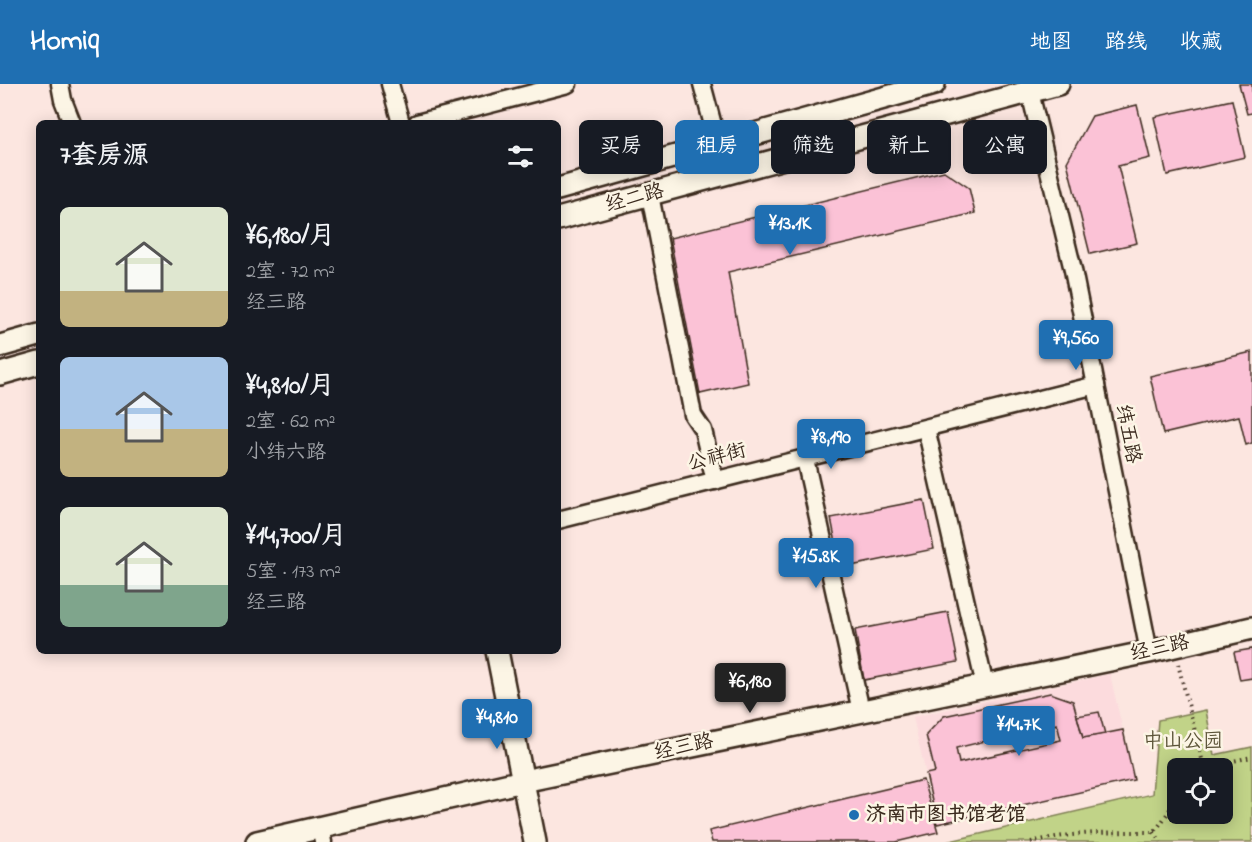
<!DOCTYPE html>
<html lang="zh">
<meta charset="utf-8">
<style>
body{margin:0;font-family:"Indie Flower","LXGW WenKai TC",sans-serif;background:#242831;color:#f1f3f6;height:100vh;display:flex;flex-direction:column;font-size:22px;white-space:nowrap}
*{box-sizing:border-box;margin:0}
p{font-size:20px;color:#9ea1a6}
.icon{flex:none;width:33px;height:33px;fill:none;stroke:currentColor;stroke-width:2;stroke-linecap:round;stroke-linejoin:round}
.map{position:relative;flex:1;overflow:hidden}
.sheet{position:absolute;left:36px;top:36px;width:525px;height:534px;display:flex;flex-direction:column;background:#171b24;border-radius:9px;box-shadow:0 3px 15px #0003}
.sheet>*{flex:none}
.banner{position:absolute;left:579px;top:36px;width:570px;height:54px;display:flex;gap:12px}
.tools{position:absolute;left:1167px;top:674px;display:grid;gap:12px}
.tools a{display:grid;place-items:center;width:66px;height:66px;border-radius:9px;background:#171b24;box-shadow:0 3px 15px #0003;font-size:30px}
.price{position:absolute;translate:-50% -51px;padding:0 14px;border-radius:6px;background:#1f6fb2;color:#fff;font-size:20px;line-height:39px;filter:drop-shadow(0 2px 3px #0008)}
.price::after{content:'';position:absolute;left:50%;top:36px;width:18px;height:14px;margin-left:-9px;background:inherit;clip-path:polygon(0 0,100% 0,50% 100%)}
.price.active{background:#222;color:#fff}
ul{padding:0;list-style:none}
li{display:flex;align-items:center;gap:18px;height:150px;padding:0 24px}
li span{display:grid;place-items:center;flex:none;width:168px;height:120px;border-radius:9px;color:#555}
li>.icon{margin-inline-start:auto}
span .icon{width:72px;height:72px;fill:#fffc;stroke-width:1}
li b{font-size:26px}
h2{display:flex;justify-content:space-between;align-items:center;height:72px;padding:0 24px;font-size:26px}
.pill{padding:0 21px;border-radius:9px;background:#171b24;box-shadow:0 3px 15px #0003;font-size:21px;line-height:54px}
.pill.active{background:#1f6fb2;color:#fff}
header{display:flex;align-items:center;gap:36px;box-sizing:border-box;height:84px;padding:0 30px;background:#1f6fb2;color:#fff}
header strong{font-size:28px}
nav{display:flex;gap:33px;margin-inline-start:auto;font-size:21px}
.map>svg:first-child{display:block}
.built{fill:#fcdbdd}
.green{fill:#c1d388;stroke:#7e7e53;stroke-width:1.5;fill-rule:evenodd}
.building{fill:#fbc2d6;stroke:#3b2a1e;stroke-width:1.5;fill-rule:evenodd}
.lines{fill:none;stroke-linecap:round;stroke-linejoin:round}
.minor-casing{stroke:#3b2a1e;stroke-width:21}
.tertiary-casing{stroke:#3b2a1e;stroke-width:26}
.path{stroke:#3b2a1e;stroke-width:4;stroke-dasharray:1.5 4.5;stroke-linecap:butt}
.minor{stroke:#fcf5e5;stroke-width:16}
.tertiary{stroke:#fcf5e5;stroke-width:21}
.poi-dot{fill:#1f6fb2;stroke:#fcf5e5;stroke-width:2}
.labels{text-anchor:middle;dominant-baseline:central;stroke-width:5;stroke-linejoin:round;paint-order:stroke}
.street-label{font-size:20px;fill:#3b2a1e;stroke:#fcf5e5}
.park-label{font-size:20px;fill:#5c5438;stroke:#fcf5e5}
.poi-label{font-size:20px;font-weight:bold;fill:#3b2a1e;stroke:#fcf5e5;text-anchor:start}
</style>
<header>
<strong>Homiq</strong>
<nav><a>地图</a><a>路线</a><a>收藏</a></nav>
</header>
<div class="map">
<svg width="1252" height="758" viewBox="0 0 1252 758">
<rect width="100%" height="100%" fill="#fce6e0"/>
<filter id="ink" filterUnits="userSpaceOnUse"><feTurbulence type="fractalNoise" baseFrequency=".0167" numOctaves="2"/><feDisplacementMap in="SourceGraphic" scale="12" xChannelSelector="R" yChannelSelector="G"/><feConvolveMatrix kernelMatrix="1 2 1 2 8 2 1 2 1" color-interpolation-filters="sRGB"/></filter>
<g filter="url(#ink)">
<polygon class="built" points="1110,590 1134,696 937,740 913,633"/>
<path class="green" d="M1206 626 1214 671 1252 663V758H946L1152 710 1158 636ZM1178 684H1222V729H1178Z"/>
<g class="building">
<polygon points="1239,0 1252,0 1252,29 1247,30"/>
<polygon points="1232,16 1245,73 1167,91 1154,33"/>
<polygon points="1137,21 1150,74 1118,82 1137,159 1090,170 1067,78 1092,32"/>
<polygon points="944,87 969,104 975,129 728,188 748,299 700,310 670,154"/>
<polygon points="1252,268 1252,359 1246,361 1239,332 1163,350 1150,292"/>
<polygon points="924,416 934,465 841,484 831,434"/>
<polygon points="948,528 958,578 864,596 855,546"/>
<polygon points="1252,565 1252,594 1240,596 1234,568"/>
<path d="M1050 609 1073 617 1083 654 1123 646 1134 696 937 740 926 690 935 688 926 651 944 632ZM1057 640 1061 656 959 679 956 664Z"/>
<polygon points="1099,628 1105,650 1083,654 1077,632"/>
<polygon points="923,696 938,748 896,758 712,758 709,747"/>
</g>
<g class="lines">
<defs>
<g id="minor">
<polyline points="60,0 63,16 72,39"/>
<polyline points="390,0 401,39"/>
<polyline points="702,0 726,90"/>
<polyline points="1028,0 1073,186 1149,568"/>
<polyline points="417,39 568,0"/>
<polyline points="650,111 693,331 703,346 715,397"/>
<polyline points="926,344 985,602"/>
<polyline points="805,375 861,627"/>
<polyline points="558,436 1096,301"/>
<polyline points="320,743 323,758"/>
</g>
<g id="tertiary">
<polyline points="558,105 934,0"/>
<polyline points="558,135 1058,0"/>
<polyline points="0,262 39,251"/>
<polyline points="0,290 39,279"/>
<polyline points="497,567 535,758"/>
<polyline points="257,758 523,697 1149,568 1252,544"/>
</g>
</defs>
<use href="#minor" class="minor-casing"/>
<use href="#tertiary" class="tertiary-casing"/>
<g class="path">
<polyline points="1178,580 1204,683 1252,673"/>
<polyline points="1154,748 1161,758"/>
<path d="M1031 758C1072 748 1113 748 1154 748 1168 731 1182 710 1174 688L1178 687"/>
</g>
<use href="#minor" class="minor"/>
<use href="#tertiary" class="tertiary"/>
</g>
</g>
<circle class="poi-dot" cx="854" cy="731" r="6"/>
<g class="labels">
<g class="street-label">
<text transform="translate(635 115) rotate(-15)">经二路</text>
<text transform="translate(1127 350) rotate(79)">纬五路</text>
<text transform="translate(717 374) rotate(-14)">公祥街</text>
<text transform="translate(1160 565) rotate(-12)">经三路</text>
<text transform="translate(684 664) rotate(-12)">经三路</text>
</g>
<g class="park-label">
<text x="1183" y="658">中山公园</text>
</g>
<g class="poi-label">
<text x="866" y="731">济南市图书馆老馆</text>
</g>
</g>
</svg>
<div class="tools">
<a><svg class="icon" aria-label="locate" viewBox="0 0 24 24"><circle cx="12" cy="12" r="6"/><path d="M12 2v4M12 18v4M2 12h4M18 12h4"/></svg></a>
</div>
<b class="price" style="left:790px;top:172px">¥13.1K</b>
<b class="price" style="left:1076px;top:287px">¥9,560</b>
<b class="price" style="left:831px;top:386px">¥8,190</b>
<b class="price" style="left:816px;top:505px">¥15.8K</b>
<b class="price active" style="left:750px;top:630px">¥6,180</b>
<b class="price" style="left:497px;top:666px">¥4,810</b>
<b class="price" style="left:1019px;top:673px">¥14.7K</b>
<div class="banner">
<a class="pill">买房</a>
<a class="pill active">租房</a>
<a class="pill">筛选</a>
<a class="pill">新上</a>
<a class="pill">公寓</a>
</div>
<section class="sheet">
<h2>7套房源<svg class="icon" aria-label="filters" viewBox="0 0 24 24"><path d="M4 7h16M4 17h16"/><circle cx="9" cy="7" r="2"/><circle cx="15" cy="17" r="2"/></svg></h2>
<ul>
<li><span style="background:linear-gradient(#dfe7d0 70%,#c2b280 0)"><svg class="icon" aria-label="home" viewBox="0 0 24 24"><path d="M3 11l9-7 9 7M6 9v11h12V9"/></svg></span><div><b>¥6,180/月</b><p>2室 · 72 m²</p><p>经三路</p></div></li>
<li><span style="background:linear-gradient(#a9c7e8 60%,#c2b280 0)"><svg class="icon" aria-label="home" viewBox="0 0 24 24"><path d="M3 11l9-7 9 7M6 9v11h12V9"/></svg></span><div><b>¥4,810/月</b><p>2室 · 62 m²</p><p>小纬六路</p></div></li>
<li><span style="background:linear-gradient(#dfe7d0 65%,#7fa58c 0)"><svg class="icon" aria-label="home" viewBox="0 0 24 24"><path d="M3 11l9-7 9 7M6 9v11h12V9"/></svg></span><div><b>¥14,700/月</b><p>5室 · 173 m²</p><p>经三路</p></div></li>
</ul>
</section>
</div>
